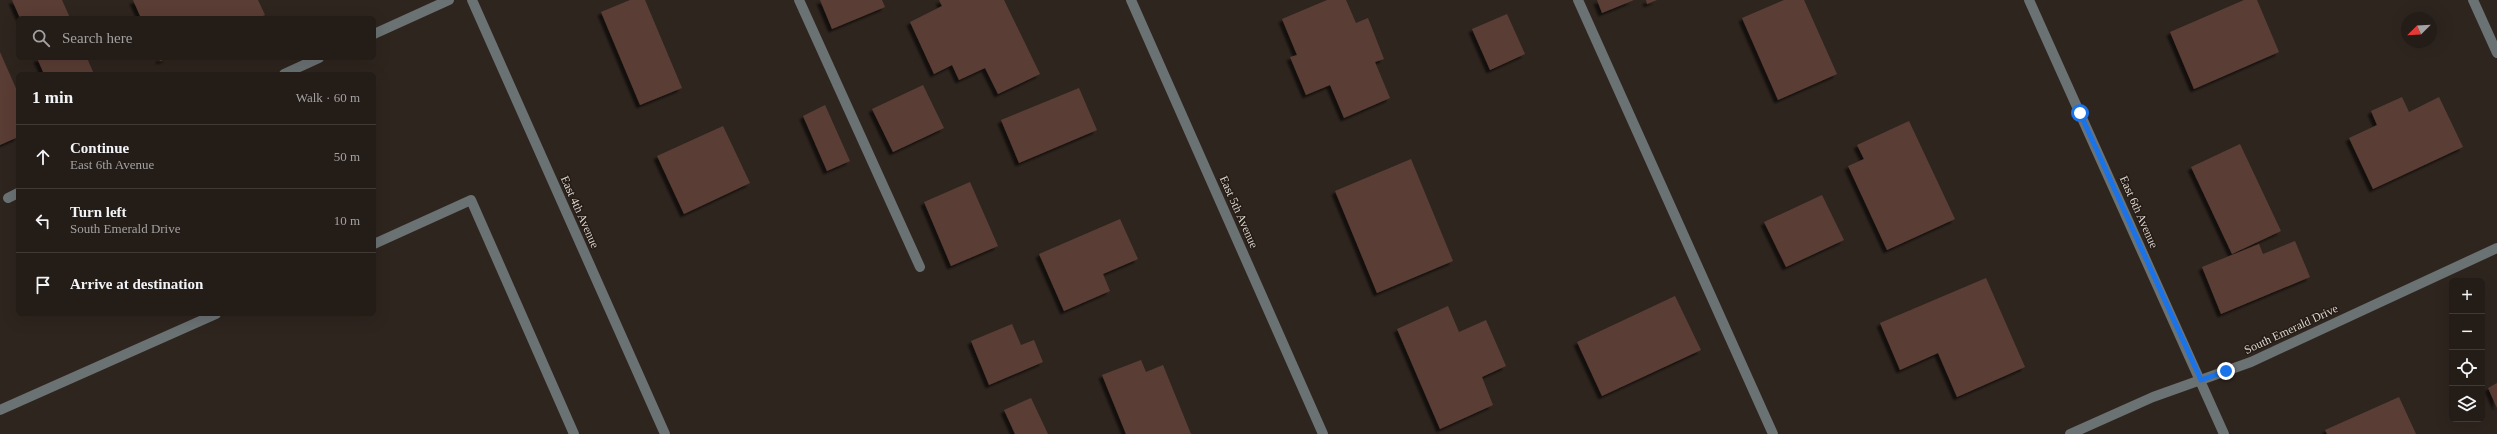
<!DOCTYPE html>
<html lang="en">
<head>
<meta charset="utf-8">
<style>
  :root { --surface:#231c17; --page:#2b2520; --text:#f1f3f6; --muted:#a3a1a1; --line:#403a36 }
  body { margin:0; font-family:"Times New Roman",serif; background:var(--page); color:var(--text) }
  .controls { position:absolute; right:12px; bottom:12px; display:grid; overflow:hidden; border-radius:6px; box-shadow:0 4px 16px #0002 }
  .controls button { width:36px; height:36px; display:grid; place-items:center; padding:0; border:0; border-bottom:1px solid var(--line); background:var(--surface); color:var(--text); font:20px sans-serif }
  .compass { position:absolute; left:2401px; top:12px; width:36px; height:36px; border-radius:50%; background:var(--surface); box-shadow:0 4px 16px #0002; rotate:246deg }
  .stop { position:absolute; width:12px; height:12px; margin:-9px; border:3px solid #1a73e8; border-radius:50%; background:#fff }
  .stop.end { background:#1a73e8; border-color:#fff; box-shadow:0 1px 4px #0008 }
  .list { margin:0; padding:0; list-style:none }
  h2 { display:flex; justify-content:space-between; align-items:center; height:52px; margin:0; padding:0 16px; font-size:17px }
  h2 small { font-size:13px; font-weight:400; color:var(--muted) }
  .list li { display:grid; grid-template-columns:26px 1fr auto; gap:12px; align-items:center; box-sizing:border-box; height:64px; padding:0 16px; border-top:1px solid var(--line) }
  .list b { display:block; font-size:15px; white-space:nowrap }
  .list p { margin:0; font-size:13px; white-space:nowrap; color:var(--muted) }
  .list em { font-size:13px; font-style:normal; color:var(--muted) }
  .icon { flex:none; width:22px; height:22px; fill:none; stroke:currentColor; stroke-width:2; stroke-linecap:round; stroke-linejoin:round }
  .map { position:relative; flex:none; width:2497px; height:434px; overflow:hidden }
  .search { position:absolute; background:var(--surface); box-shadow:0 4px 16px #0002; left:16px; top:16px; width:360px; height:44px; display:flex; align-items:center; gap:10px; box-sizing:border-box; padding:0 14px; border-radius:6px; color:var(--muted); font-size:15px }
  .panel { position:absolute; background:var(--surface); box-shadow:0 4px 16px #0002; left:16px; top:72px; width:360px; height:244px; border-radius:6px }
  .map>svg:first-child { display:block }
</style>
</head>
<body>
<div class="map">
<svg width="2497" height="434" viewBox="0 0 2497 434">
  <defs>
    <filter id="shadow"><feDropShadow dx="-3.5" dy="3.5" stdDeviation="1" flood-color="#0009"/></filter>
  </defs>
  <rect width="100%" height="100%" fill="#2f251f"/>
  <g fill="#5a3e35" filter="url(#shadow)">
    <path d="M12 0H62L70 18H20Z"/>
    <path d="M133 0H258L265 15 258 18H141Z"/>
    <path d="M630 0H645L682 88 640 105 601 12Z"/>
    <path d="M820 0H882L885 7 832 29Z"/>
    <path d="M939 0H1004L1040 74 998 94 985 68 959 80 952 65 934 74 910 22 942 6Z"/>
    <path d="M1327 0H1346L1356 23 1368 18 1384 59 1375 62 1390 98 1344 118 1330 85 1306 95 1290 57 1297 55 1282 19Z"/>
    <path d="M1597 0H1634L1602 13Z"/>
    <path d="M1646 0H1657L1647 4Z"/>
    <path d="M1784 0H1804L1837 74 1778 100 1742 18Z"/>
    <path d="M2244 0H2257L2279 52 2194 89 2170 32Z"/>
    <path d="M1507 14 1525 54 1490 70 1472 29Z"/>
    <path d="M0 52 18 93V137L0 145Z"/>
    <path d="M37 58H87L94 74H44Z"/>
    <path d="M159 58H168L160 61Z"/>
    <path d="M923 85 944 128 893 152 872 109Z"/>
    <path d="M1079 88 1097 130 1019 163 1001 120Z"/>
    <path d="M2402 97 2409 112 2439 97 2463 147 2373 189 2349 138 2377 125 2371 111Z"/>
    <path d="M825 105 850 161 827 171 803 116Z"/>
    <path d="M1909 121 1955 219 1887 250 1848 166 1864 159 1857 145Z"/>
    <path d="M723 126 750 183 684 214 657 156Z"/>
    <path d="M2240 144 2281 231 2232 254 2191 167Z"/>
    <path d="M1411 159 1453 261 1377 293 1335 191Z"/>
    <path d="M970 182 998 246 951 266 924 202Z"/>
    <path d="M1822 195 1844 240 1786 267 1764 222Z"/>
    <path d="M1120 219 1138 259 1103 274 1110 291 1064 311 1039 254Z"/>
    <path d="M2295 241 2310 277 2221 314 2202 267 2259 244 2263 254Z"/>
    <path d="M1986 278 2025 367 1957 397 1938 353 1900 370 1880 323Z"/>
    <path d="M1675 296 1701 350 1602 396 1577 342Z"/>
    <path d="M1448 306 1459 332 1486 320 1506 366 1482 377 1493 405 1440 429 1397 329Z"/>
    <path d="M1012 324 1021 345 1034 340 1043 362 989 385 971 341Z"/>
    <path d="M1141 360 1146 372 1163 365 1191 434H1126L1102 375Z"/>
    <path d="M2497 383V408L2488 388Z"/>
    <path d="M2399 397 2416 434H2327L2325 430Z"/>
    <path d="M1031 398 1048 434H1015L1004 410Z"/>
  </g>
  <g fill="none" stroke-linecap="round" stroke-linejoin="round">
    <g stroke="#6b7273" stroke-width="10">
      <path d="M472 0 665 434"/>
      <path d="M799 0 920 267"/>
      <path d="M1131 0 1323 434"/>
      <path d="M1578 0 1773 434"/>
      <path d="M2029 0 2224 434"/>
      <path d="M2473 0 2497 53"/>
      <path d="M374 34 449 0"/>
      <path d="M284 74 319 58"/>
      <path d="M8 198 18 193"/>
      <path d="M374 244 471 200 574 434"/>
      <path d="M0 410 216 314"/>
      <path d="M2070 434 2153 397 2251 362 2497 248"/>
    </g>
  </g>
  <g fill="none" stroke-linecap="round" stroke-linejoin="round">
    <path stroke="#1a73e8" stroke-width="5" d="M2080 113 2201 380 2226 371"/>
  </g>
  <g text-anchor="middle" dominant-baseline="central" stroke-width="3" stroke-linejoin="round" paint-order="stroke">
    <g font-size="12" fill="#dbd5d1" stroke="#251c15">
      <text transform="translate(580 212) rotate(66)">East 4th Avenue</text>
      <text transform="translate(1239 212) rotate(66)">East 5th Avenue</text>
      <text transform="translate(2139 212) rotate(66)">East 6th Avenue</text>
      <text transform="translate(2291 329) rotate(-25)">South Emerald Drive</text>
    </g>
  </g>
</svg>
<div class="controls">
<button>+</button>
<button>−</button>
<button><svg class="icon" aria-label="locate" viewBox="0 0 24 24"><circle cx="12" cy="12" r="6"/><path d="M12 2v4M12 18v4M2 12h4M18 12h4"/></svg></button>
<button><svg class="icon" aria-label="layers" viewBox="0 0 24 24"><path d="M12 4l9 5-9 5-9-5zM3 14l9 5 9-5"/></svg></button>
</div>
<svg class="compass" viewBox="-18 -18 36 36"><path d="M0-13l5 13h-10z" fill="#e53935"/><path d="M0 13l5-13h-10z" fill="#a3a1a1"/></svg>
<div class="stop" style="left:2080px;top:113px"></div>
<div class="stop end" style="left:2226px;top:371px"></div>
<div class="search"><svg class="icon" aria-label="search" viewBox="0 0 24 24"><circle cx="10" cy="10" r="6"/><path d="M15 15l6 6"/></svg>Search here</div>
<section class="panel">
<h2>1 min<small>Walk · 60 m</small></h2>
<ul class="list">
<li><svg class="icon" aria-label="ahead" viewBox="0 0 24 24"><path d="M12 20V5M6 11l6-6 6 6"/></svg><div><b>Continue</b><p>East 6th Avenue</p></div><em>50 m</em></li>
<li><svg class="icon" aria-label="left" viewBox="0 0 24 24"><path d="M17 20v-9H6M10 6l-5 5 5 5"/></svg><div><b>Turn left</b><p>South Emerald Drive</p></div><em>10 m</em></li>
<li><svg class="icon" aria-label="arrive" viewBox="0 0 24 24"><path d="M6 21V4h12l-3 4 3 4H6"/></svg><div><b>Arrive at destination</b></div></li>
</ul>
</section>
</div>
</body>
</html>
